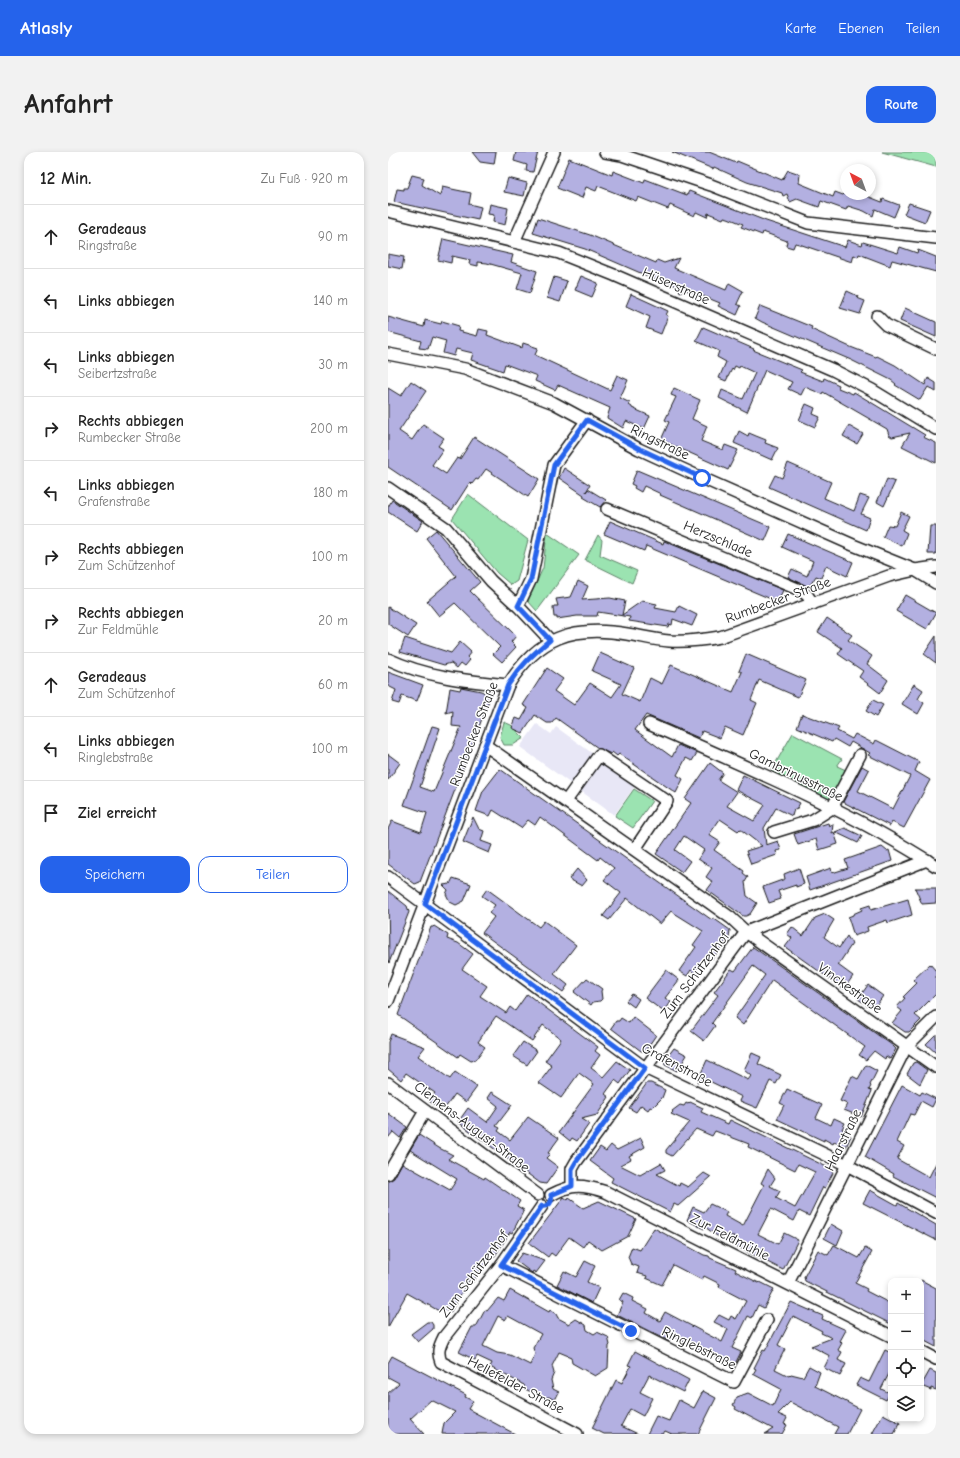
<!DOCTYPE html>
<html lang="de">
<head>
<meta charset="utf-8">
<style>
  :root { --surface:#fff; --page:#f2f2f2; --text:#222; --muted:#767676; --line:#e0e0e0; --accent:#2563eb }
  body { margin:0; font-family:"Comic Neue",sans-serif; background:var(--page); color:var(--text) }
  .controls { position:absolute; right:12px; bottom:12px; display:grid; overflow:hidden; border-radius:8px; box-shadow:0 2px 6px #0003 }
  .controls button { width:36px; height:36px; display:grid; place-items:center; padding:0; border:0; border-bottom:1px solid var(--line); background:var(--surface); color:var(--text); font:20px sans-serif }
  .compass { position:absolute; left:452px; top:12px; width:36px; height:36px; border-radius:50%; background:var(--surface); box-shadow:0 2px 6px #0003; rotate:319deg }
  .stop { position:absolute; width:12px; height:12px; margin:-9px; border:3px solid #2563eb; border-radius:50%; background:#fff }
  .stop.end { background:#2563eb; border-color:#fff; box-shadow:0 1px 4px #0008 }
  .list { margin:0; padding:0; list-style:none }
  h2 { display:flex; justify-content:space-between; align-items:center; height:52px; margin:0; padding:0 16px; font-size:17px }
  h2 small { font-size:13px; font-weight:400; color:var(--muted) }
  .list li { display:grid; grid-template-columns:26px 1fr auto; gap:12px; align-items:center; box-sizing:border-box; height:64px; padding:0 16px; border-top:1px solid var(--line) }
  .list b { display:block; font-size:15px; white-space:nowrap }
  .list p { margin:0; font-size:13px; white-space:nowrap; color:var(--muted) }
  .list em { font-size:13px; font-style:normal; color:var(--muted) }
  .actions { display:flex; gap:8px; padding:12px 16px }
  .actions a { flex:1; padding:9px 0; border:1px solid var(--accent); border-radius:12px; text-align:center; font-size:14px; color:var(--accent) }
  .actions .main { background:var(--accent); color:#fff }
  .icon { flex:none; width:22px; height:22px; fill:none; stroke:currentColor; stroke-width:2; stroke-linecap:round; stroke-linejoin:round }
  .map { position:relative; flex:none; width:548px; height:1282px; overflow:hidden; border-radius:12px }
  header { display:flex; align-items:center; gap:24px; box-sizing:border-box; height:56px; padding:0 20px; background:var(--accent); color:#fff }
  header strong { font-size:19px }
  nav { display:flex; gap:22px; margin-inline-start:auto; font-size:14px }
  .intro { display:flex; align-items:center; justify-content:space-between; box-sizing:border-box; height:96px; padding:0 24px }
  h1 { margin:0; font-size:28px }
  .button { padding:10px 18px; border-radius:12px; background:var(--accent); color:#fff; font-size:14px; font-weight:700 }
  main { display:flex; gap:24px; padding:0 24px }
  aside { flex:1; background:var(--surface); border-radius:12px; box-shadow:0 2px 6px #0003 }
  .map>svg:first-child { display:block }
</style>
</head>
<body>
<header>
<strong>Atlasly</strong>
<nav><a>Karte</a><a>Ebenen</a><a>Teilen</a></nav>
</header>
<div class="intro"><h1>Anfahrt</h1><a class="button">Route</a></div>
<main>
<aside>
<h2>12 Min.<small>Zu Fuß · 920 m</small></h2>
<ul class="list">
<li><svg class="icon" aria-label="ahead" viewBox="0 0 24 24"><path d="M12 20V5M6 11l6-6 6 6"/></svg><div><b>Geradeaus</b><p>Ringstraße</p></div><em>90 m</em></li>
<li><svg class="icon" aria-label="left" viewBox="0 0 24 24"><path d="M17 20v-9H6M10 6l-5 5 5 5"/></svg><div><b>Links abbiegen</b></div><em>140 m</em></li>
<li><svg class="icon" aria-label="left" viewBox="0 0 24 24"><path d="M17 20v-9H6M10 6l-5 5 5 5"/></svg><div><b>Links abbiegen</b><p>Seibertzstraße</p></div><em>30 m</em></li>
<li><svg class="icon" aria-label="right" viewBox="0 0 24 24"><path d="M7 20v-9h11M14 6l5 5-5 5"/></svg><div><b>Rechts abbiegen</b><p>Rumbecker Straße</p></div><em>200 m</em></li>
<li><svg class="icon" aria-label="left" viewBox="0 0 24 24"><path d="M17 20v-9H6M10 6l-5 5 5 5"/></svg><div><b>Links abbiegen</b><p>Grafenstraße</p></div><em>180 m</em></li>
<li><svg class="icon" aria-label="right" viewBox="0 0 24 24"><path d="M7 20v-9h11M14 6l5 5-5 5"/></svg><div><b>Rechts abbiegen</b><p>Zum Schützenhof</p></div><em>100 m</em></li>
<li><svg class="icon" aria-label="right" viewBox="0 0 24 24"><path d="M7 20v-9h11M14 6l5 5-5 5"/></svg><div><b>Rechts abbiegen</b><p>Zur Feldmühle</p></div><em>20 m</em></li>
<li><svg class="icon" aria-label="ahead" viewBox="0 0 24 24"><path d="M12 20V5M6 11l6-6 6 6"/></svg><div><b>Geradeaus</b><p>Zum Schützenhof</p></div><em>60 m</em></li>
<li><svg class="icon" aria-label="left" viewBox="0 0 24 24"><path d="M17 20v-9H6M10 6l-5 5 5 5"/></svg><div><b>Links abbiegen</b><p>Ringlebstraße</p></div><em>100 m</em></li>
<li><svg class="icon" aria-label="arrive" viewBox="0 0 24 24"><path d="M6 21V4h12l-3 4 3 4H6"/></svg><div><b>Ziel erreicht</b></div></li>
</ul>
<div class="actions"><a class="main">Speichern</a><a>Teilen</a></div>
</aside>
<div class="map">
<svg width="548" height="1282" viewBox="0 0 548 1282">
  <rect width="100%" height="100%" fill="#fff"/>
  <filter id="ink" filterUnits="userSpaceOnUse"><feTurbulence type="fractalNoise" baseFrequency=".025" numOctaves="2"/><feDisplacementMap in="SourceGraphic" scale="8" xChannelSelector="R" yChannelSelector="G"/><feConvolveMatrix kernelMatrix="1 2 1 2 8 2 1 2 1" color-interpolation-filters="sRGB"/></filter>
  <g filter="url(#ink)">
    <path fill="#e8e7f6" d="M149 572 163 582 168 575 219 612 252 627 226 663 132 595Z"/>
    <g fill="#9be3b1" stroke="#5c8066">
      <path d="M494 0H548V15Z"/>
      <path d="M80 342 140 388 129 429 123 433 109 421 64 367Z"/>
      <path d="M159 381 191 403 149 459 140 449 155 416Z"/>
      <path d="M210 383 214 388 212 403 249 419 244 431 197 408Z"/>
      <path d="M116 570 123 573 136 586 125 593H116L112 585Z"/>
      <path d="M405 581 454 607 449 614 458 618 442 648 383 619Z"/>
      <path d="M246 637 264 649 245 676 227 664Z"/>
    </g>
    <g fill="#b3b0e1" stroke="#1c1c1c" fill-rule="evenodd">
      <path d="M84 0H108L106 12 92 10Z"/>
      <path d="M128 0H150L145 20 138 19 139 13 126 9Z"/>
      <path d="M284 0H321L348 11 349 9 394 28 400 18 412 22 411 31 445 45 447 40 455 43 456 42H474L494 50 495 47 511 53 506 65 487 57 485 64 476 59 460 54 458 58 433 49 431 55 409 47 402 50 399 42 395 44 394 41 359 30 326 15 325 17Z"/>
      <path d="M181 6 224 23 225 19 256 31 257 27 299 43 301 39 378 69 457 95 460 88 474 93 475 90 510 101 512 95 529 101 530 98 548 105V120L504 108 502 114 471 102 470 105 466 103 464 110 411 92 407 91 405 96 398 94 399 89 375 80 374 83 361 78 353 75 355 72 340 66 336 65 335 67 320 61 319 65 308 60 306 64 282 53 280 57 250 45 248 49 210 34 208 39 198 35 194 46 169 36Z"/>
      <path d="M24 23 36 26 34 33 52 44 54 35 83 41 81 52 93 55 90 68 6 50 9 37 16 38V36H19Z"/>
      <path d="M120 26 139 31 136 44 116 40Z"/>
      <path d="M521 51 542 58 537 70 516 62Z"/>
      <path d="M102 52 120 56 117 73 105 70 106 63 100 62Z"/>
      <path d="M150 66 202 83 268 111 269 108 276 111 291 106 286 116 338 138 341 131 355 139 349 152 353 154 349 163 330 154 332 151 310 142 297 138 292 140 291 135 272 127 271 129 197 97 145 81Z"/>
      <path d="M55 87 125 103 123 110 149 119 142 141 129 137 134 121 99 111 90 110V114L81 112 82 108 64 104 63 111 50 108Z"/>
      <path d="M0 102 16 105 14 117 0 114Z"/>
      <path d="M193 124 210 131 204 145 187 138Z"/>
      <path d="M166 125 179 129 172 150 159 146Z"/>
      <path d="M459 139 470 144 469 146 477 149 472 162 452 156Z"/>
      <path d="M243 142 280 159 278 163 280 164 273 182 258 176 262 165 238 154Z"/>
      <path d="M372 154 424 175 423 177 460 194 488 205 489 204 507 213 537 233 540 226 548 231V240L540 235 532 248 507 233 508 232 503 228 463 208 374 170 367 166Z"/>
      <path d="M517 156 548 170V185L512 169Z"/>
      <path d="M0 165 36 175 37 168 53 172 54 169 71 174 70 179 89 184 91 177 100 179 99 183 134 196 135 191 150 196 147 203 222 238 229 223 240 228 232 246 242 251 241 253 244 255V256L262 264 256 277 238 269 235 276 219 266 222 256 170 233 167 238 147 229 149 224 117 212 115 219 83 208 85 201 68 197 66 204 55 201 58 189 44 185 40 197 31 196 33 189 0 180Z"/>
      <path d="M315 175 366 197 365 198 414 218 412 220 435 229 436 226 451 233 450 236 465 242 466 240 537 283 535 285 548 291V311L514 294 522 281 504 285 501 283 499 277 435 240 434 242 417 235 413 243 400 237 404 230 377 218 359 260 331 246 334 238 355 247 367 221 352 214 351 216 347 214 345 218 344 217 338 229 331 226 338 210 329 205 331 199 308 189Z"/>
      <path d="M23 229 38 239 11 279 24 288 35 272 56 286 50 294 55 297 44 313 58 322 69 306 72 307 86 285 151 327 140 345 98 317 90 328 88 327 84 332 82 330 64 358 0 315V236L13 244Z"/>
      <path d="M286 236 312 248 304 267 319 274 313 289 335 298 337 293 350 298 340 318 273 288 281 270 277 268 288 245 283 243Z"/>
      <path d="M418 252 427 256 425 262 432 265 427 275 411 268Z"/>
      <path d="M461 274 475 282 469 292 455 284Z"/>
      <path d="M351 279 360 284 361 281 368 284 378 288 377 291 390 296 384 308 346 291Z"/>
      <path d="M400 311 443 330 436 346 466 359 472 343 481 346 473 362 482 366 478 378 381 335 387 323 394 326Z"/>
      <path d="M176 316 202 333 198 340 200 337 218 348 212 355 195 345 196 343 171 326Z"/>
      <path d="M249 318 383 375 377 389 272 343 273 342 256 334 253 340 246 336 247 334 243 332Z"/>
      <path d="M499 327 507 330 496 354 489 350Z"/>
      <path d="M4 348 35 369 29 379 0 360V355Z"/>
      <path d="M513 360 521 364 514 378 519 381 514 394 495 385 500 373 507 374Z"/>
      <path d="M222 369 275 392 276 389 395 438 390 450 258 394 256 399 216 382Z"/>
      <path d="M542 374H548V402H540Z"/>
      <path d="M48 378 92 430 82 439 128 484 123 490 128 495 114 510 105 502 112 495 67 451 51 464 39 449 68 424 38 386Z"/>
      <path d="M400 382 465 410 459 424 438 414 433 426 428 424 421 435 400 425 404 417 419 424 425 409 394 395Z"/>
      <path d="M190 429 200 434 194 448 222 446 237 449 234 463 254 449 269 452 267 456 288 460 291 454 309 463 304 474 285 467 284 473 281 472 280 475 241 469 242 465 210 460 209 464H189L169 467V465H166L165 456 166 454H170L168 447 183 445Z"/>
      <path d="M517 443 548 461 539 477 508 459Z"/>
      <path d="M0 455 28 473 20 485 0 472Z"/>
      <path d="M439 466 464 483 460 488 484 504 479 512 500 528 492 541 471 525 475 519 450 502 454 496 430 480Z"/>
      <path d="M548 484V511L536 502Z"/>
      <path d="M17 486 63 501 72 490 83 500 79 505 82 508 77 514 73 511 69 516 63 511 56 513 12 500Z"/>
      <path d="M212 501 246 516 234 542 252 550 262 526 274 532 283 513 345 540 354 520 351 519 358 502 418 528 410 545 371 528 363 548 369 551 355 583 337 575 332 586 314 579 311 586 258 563 247 578 284 605 290 593 309 601 304 609 298 606 289 623 295 627 288 641 231 602 229 604 224 600 223 602 210 596 168 566 164 571H159L147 563 135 581 124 576 128 566 133 568 140 556 135 553 159 516 175 527 166 539 186 553 202 531 224 545 233 532 204 519Z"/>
      <path d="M0 520 35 533 29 549 14 544 11 552 4 550 8 538 0 534Z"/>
      <path d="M526 532 535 538 530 547 536 551 530 562 514 552Z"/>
      <path d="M73 535 93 539 99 542 101 546 100 551 32 730 27 732 0 712V677L4 669 33 680 39 661 16 653 44 574 52 576 32 635 46 640 73 575 64 574 65 559 58 561 62 536 72 538Z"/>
      <path d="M485 548 495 553 488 565 478 559Z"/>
      <path d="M414 562 451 576 449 579 464 587 467 582 486 592 488 588 531 610 527 619 542 628 516 676 504 670 502 674 455 650 474 614 481 618 470 639 505 657 522 624 480 603 482 601 463 590 460 595 446 587 444 590 409 575Z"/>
      <path d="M0 602 12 611 0 628Z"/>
      <path d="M322 611 335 621 330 628 349 640 339 654 366 669 377 653 348 638 355 623 412 651 408 658 406 657 404 664 388 656 376 676 378 693 390 689 393 698 388 699 389 703 363 712 358 699 374 694 352 677 350 679 332 667 321 683 332 690 326 698 356 719 355 721 360 725 357 730 359 744 369 751 362 762 358 764H355L319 738 325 730 318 725 324 716 310 707 316 698 296 684 287 698 302 709 294 720 268 702 303 651 297 647Z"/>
      <path d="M112 617 324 768 325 766 342 778 341 786 324 807 319 803 306 821 303 818 299 824 291 819 308 795 305 793 315 779 283 759 272 772 239 746 221 768 215 764 233 741 216 728 226 716 212 705 210 708 152 665 147 673 140 668 133 676 105 658 102 664 88 659 95 639Z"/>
      <path d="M85 665 91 677 96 679 93 689 104 693 101 701 75 690Z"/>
      <path d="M440 671 441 674 445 672 444 681 446 680 450 692 431 698 428 687 410 693 406 682Z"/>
      <path d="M457 676 474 684 470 691 447 680Z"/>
      <path d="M494 695 499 699 501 698 504 709 422 738 418 725 443 716 444 721 460 716 457 708Z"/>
      <path d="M411 716 416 732 408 735V733L390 739 393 747 381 751 375 735 397 727 396 722Z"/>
      <path d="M189 717 199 728 194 734 181 727Z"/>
      <path d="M65 726 83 732 76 749 68 753 62 750 58 742 60 738 55 733 62 732Z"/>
      <path d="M527 736H548V751L534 752Z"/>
      <path d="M99 737 151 775 156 769 188 793 166 822 180 833 175 840 94 781 106 765 101 761 107 753 94 744Z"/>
      <path d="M0 739 19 754 21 760 1 811Z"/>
      <path d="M520 747 524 763 500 771 499 768 479 775 480 779 466 784 460 765 465 763V762L474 758 473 756 482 753 483 758Z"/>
      <path d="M437 762 446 768 436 785 451 796 459 784 464 792 450 813 465 824 456 837 397 795 404 786 399 782 404 775 415 784 427 766Z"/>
      <path d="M46 774 60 783 59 787 70 791 85 802 74 817 99 834 92 844 118 861 122 855 127 859 139 842 210 895 207 899 212 903 203 916 215 925 229 909 242 918 232 932 227 928 217 942 221 945 209 963 193 967 201 972 189 989 184 986 182 989 171 980 206 932 191 921 173 946 151 931 164 914 157 909 173 887 155 873 144 889 108 864 90 890 97 895 87 908 83 909 72 902 70 905 10 863 43 775H45Z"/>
      <path d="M365 795 504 893 508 897 502 907 498 904 497 907 486 899 478 908 471 903 477 895 384 828 355 873 347 866 377 823 365 814 324 871 327 874 316 889 303 879 330 843 326 840 343 817 347 819Z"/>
      <path d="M542 812 548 819V842L527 863 533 868 521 880H517L504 871 514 859 509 855 517 846 515 845 529 831 525 828Z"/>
      <path d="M278 818 291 828 277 846 283 850 276 860 257 846Z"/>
      <path d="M199 826 214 837 213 839 214 847 212 849 205 850 203 853 186 840Z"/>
      <path d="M480 833 495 844 487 855 484 853 482 855 470 847Z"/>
      <path d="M244 842 251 847 246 855 238 849Z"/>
      <path d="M245 865 268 883 257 899H253L223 876 228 869H231L233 866 241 871Z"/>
      <path d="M3 882 37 895 30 904 62 927 67 920 89 935 78 950 67 942 55 959 41 949 47 941 18 921 13 928 0 917V890Z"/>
      <path d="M548 882V901L538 892Z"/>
      <path d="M135 890 149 899 139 913 125 904Z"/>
      <path d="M286 896 299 903 289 919 277 913 276 909Z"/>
      <path d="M364 901 373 905 370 912 393 923 388 932 382 929 369 956 352 949 354 945 317 927 309 930 319 908 360 928 363 924 356 918Z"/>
      <path d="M528 910 539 918 532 932 519 922 525 911Z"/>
      <path d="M478 913 489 919 482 933 483 934 481 938 484 939 473 965 456 958 459 952 452 949 464 924 470 927Z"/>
      <path d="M259 931H263L277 938 274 946 264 956 262 955 260 958 253 953 248 960 241 956Z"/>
      <path d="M514 933 532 943 534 940 548 947 544 955 533 949 526 963 522 962 509 990 516 994 509 1007 541 1025 548 1011V1046L505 1024 506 1022 477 1005Z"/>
      <path d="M399 937 434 953 428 966 443 973 446 966 457 971 454 977 457 978 456 981 463 984 458 995 446 990 445 992 436 987V989L389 967 396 953 392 951Z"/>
      <path d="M104 940 124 953 108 974 112 976 110 979 122 988 140 965 171 986 160 1001 162 1002 158 1006 170 1015 158 1032 152 1031 70 970 80 956 99 970 110 954 100 946Z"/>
      <path d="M302 950 315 956 313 960 340 972 342 968 443 1017 445 1021 437 1036 435 1035 421 1064 411 1059 406 1069 383 1057 370 1082 390 1092 396 1081 410 1088 395 1118 342 1091 346 1084H329L317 1075 316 1077 299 1068 305 1055 316 1060 322 1052 339 1060 337 1064 355 1074 376 1033 373 1031 380 1017 387 1026 382 1034 392 1039 388 1046 407 1056 427 1020 410 1012 407 1018 360 995 361 992 327 979 324 984 308 977 284 1004 278 1001V998L301 970 283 962 285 960 284 959 292 953 296 954 298 951 300 952Z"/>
      <path d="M0 961 19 975 12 986 5 980 0 986Z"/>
      <path d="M31 983 51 996 65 1003 60 1007 96 1027 97 1025 132 1049 129 1054 136 1058 124 1081 122 1080 107 1104H103L94 1120 91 1119 85 1130 81 1128 62 1161 53 1156 51 1159 19 1141 0 1175V1029L6 1026 14 1011 62 1038 69 1027 22 998Z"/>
      <path d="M253 986 257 995 241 1004 243 1007 232 1013 252 1023 273 1011 277 1018 269 1022 291 1034 292 1031 300 1035 316 1021 323 1025 290 1054 286 1052 282 1060 223 1030 225 1026 202 1009 212 995 218 999 223 993 229 998Z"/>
      <path d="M482 1038 509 1053 510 1051 548 1073V1088L475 1051Z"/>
      <path d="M176 1045 180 1048 181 1046 195 1056 211 1049 248 1067 240 1084 214 1098 200 1088 195 1095 181 1085 167 1104 163 1101 160 1105 141 1091Z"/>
      <path d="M443 1072 455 1079 449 1093 436 1086Z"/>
      <path d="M266 1076 316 1103 321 1104 322 1106 348 1117 347 1119 371 1131 372 1130 386 1137 376 1156 370 1153 364 1166 360 1164 344 1196 353 1200 346 1214 340 1210 284 1184 281 1189 229 1163 235 1150 231 1148 235 1141 245 1146 244 1149 260 1157 258 1161 272 1169 277 1160 334 1190 340 1177 326 1170 331 1163 341 1168 343 1164 348 1167 358 1149 331 1135 332 1132 316 1124 314 1128 285 1113 274 1133 258 1126 259 1124 249 1121 251 1115 243 1112 240 1105 244 1095 252 1098Z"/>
      <path d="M446 1093 471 1106 477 1096 484 1100 467 1131 479 1137 478 1139 503 1152V1172L417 1129 416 1125 430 1098 440 1103Z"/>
      <path d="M134 1101 157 1109 148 1121 145 1119 144 1121 128 1109Z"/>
      <path d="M197 1109 207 1114 199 1130 211 1136 204 1151 169 1133 176 1119 188 1125Z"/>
      <path d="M533 1128 548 1136V1195L533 1187Z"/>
      <path d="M122 1138 161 1160 162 1158 168 1162 170 1166 181 1172 188 1167 198 1173 199 1178 206 1182 209 1180 220 1185 222 1193 221 1194 220 1216 207 1224 184 1211 183 1205 171 1200 164 1214 166 1221 163 1228 165 1237 171 1240 167 1248 161 1245 156 1246 137 1237 136 1233 102 1215 104 1211 89 1204 87 1208 71 1200 84 1175H88L97 1158 99 1159 110 1146 116 1149ZM110 1164 117 1168 120 1164 153 1182 145 1196 147 1202 142 1213 122 1203 109 1201 95 1194Z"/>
      <path d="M403 1150 435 1164 434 1167 458 1178 452 1189 454 1191 450 1198 454 1200 450 1208 458 1212 452 1224 436 1216 442 1204 423 1194 444 1186 433 1181 434 1179 405 1164 390 1193 397 1197 387 1217 401 1224 403 1222 415 1225 421 1214 432 1220 427 1234 472 1257 459 1282H446L450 1275 402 1250 390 1262 399 1266 396 1272 399 1273 394 1282H377L385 1277 347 1257 348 1255 345 1253 349 1245 360 1241 385 1254 393 1237 365 1222 368 1217 366 1216 375 1198 377 1199Z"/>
      <path d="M39 1170H43L45 1173V1177L30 1190 23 1182Z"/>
      <path d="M497 1198 503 1201V1218L493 1237 502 1241 498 1248 468 1233 472 1226 481 1230Z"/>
      <path d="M247 1199 301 1228 295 1240 261 1223 252 1240 264 1246 255 1264 242 1257 233 1274 250 1282H216L204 1276 228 1228 234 1231 243 1214 240 1213Z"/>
      <path d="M4 1204 78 1243 77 1245 85 1249 80 1257 127 1282H54L56 1271 67 1260 43 1248 22 1267 36 1282H0V1241L11 1231 0 1225V1211Z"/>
      <path d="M542 1218 548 1221V1238L543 1236V1238L533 1234Z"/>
      <path d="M315 1239 328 1246 310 1282H284L277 1279 275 1282H259L268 1264 281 1269 291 1248 306 1256Z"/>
      <path d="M495 1262 512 1271 506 1282H484Z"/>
    </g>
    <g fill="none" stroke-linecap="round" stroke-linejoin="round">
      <g stroke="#1c1c1c" stroke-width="14">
        <g id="minor">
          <path d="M217 0 234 3 323 33 420 71 548 86"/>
          <path d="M0 59 171 101 226 123 445 218 484 238 548 277"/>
          <path d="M126 90 166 0"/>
          <path d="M489 164 498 173 548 197"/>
          <path d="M0 202 77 217 166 251 251 297 314 326 465 393 527 418 548 431"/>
          <path d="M0 336 58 376 103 429 130 454 162 488"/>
          <path d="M219 357 412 438 419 443 425 452"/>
          <path d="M130 454 143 427 166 313 199 268"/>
          <path d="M0 507C38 525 79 529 120 533"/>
          <path d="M261 572C358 615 458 656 548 714"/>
          <path d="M97 593 322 751 343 766 358 780 548 915"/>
          <path d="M178 649 211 603 279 649 247 697"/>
          <path d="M386 680 425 668 444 656 472 603"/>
          <path d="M0 725 257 916 459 1013 548 1061"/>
          <path d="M0 849 120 533C150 485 184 473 239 482 252 484 267 488 281 489 298 490 315 488 332 485L501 424 527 418 548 415"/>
          <path d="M0 931 150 1043"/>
          <path d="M0 1022 37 959"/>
          <path d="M184 1034V1017L188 1010 358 780 539 708"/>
          <path d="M163 1043C185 1031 195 1033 218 1040L503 1184"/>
          <path d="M154 1054 113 1113 56 1185C51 1195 49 1200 53 1210L189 1282"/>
          <path d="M113 1113 346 1230 379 1168"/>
          <path d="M400 1131 518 895 548 865"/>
          <path d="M533 1199 548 1207"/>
        </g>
      </g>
      <use href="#minor" stroke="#fff" stroke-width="11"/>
    </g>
  </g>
  <g fill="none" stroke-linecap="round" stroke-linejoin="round" filter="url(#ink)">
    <path stroke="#2563eb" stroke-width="5" d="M243 1179 113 1113 154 1054C161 1055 165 1050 163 1043L184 1034V1017L188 1010 257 916 37 752 120 533C132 514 145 502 162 488L130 454 143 427 166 313 199 268 252 297 314 326"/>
  </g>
  <g text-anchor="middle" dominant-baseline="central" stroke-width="3" stroke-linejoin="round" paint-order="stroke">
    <g font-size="14" fill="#1c1c1c" stroke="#fff">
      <text transform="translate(288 134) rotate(24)">Hüserstraße</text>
      <text transform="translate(272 290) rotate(26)">Ringstraße</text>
      <text transform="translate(330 387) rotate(23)">Herzschlade</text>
      <text transform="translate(390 448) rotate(-20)">Rumbecker Straße</text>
      <text transform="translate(86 582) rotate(-69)">Rumbecker Straße</text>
      <text transform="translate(408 623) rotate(26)">Gambrinusstraße</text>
      <text transform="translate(307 823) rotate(-53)">Zum Schützenhof</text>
      <text transform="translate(462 836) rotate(36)">Vinckestraße</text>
      <text transform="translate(289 913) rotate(28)">Grafenstraße</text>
      <text transform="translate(84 975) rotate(37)">Clemens-August-Straße</text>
      <text transform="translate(455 988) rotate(-64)">Haarstraße</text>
      <text transform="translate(342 1085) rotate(27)">Zur Feldmühle</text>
      <text transform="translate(86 1122) rotate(-53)">Zum Schützenhof</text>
      <text transform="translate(311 1196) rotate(26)">Ringlebstraße</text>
      <text transform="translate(128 1233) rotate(28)">Hellefelder Straße</text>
    </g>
  </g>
</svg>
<div class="controls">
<button>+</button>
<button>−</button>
<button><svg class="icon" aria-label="locate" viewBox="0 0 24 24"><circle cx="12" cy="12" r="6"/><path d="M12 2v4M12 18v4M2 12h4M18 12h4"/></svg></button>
<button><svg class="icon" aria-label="layers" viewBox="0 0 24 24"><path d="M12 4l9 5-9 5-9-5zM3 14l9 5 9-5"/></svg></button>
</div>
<svg class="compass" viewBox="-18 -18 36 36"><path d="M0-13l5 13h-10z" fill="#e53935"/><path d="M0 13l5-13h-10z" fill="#767676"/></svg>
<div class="stop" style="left:314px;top:326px"></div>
<div class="stop end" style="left:243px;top:1179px"></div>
</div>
</main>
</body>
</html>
